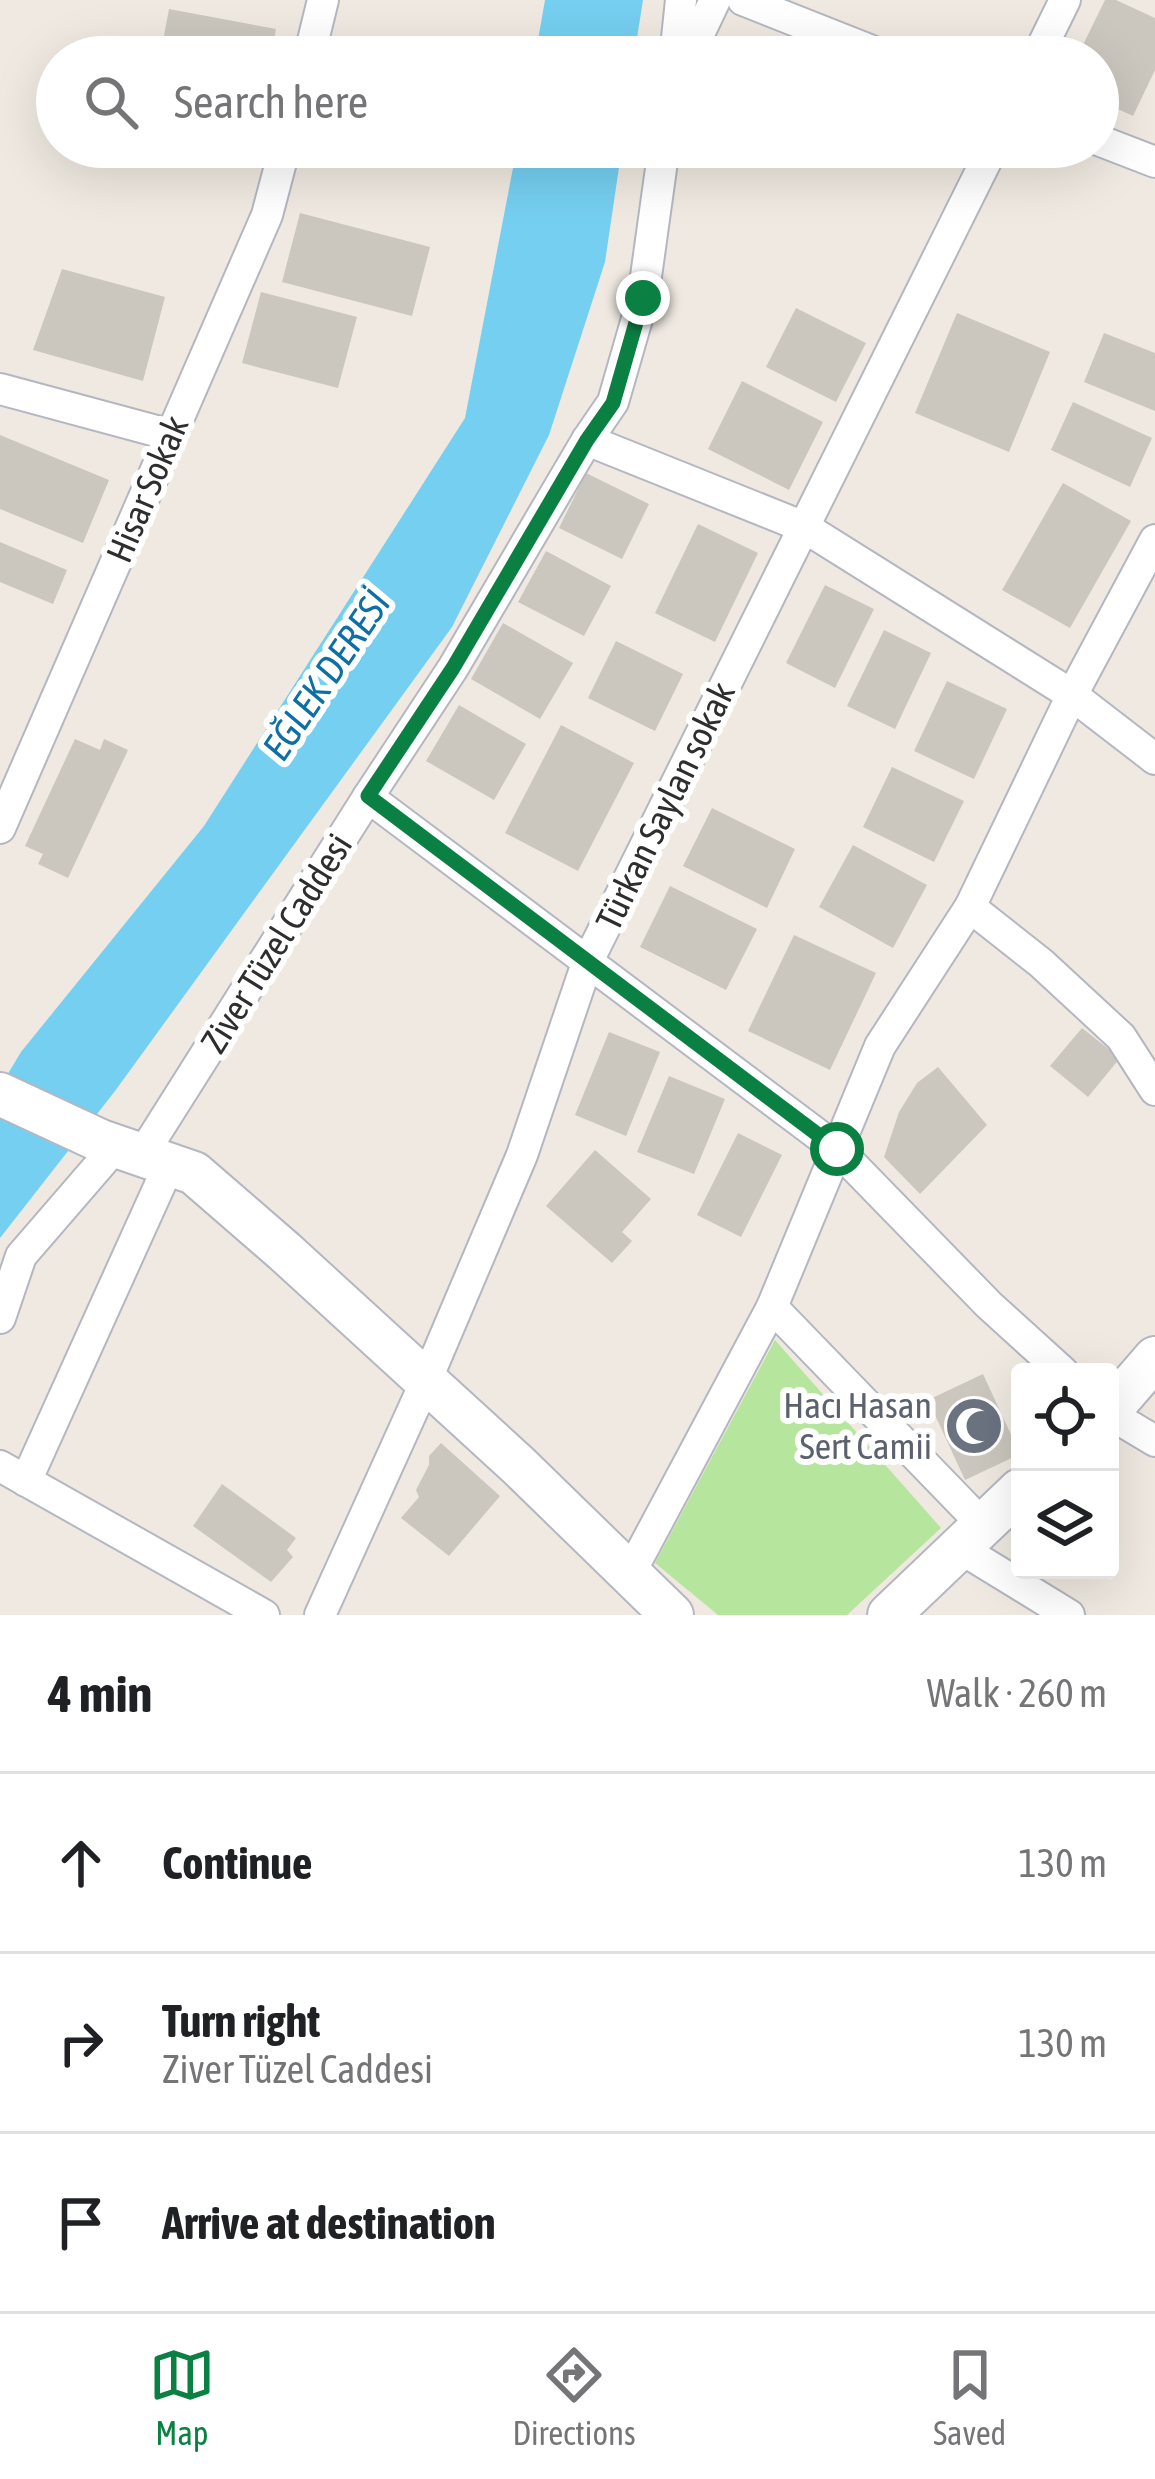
<!DOCTYPE html>
<html lang="en">
<head>
<meta charset="utf-8">
<style>
  :root { --surface:#fff; --page:#f2f2f2; --text:#202124; --muted:#757577; --line:#e0e0e0; --accent:#0b8043 }
  body { margin:0; font-family:"Asap Condensed",sans-serif; background:var(--page); color:var(--text) }
  .controls { position:absolute; right:36px; bottom:36px; display:grid; overflow:hidden; border-radius:12px; box-shadow:0 12px 48px #0002 }
  .controls button { width:108px; height:108px; display:grid; place-items:center; padding:0; border:0; border-bottom:3px solid var(--line); background:var(--surface); color:var(--text); font:60px sans-serif }
  .stop { position:absolute; width:36px; height:36px; margin:-27px; border:9px solid #0b8043; border-radius:50%; background:#fff }
  .stop.end { background:#0b8043; border-color:#fff; box-shadow:0 3px 12px #0008 }
  .list { margin:0; padding:0; list-style:none }
  h2 { display:flex; justify-content:space-between; align-items:center; height:156px; margin:0; padding:0 48px; font-size:51px }
  h2 small { font-size:39px; font-weight:400; color:var(--muted) }
  .list li { display:grid; grid-template-columns:78px 1fr auto; gap:36px; align-items:center; box-sizing:border-box; height:180px; padding:0 48px; border-top:3px solid var(--line) }
  .list b { display:block; font-size:45px; white-space:nowrap }
  .list p { margin:0; font-size:39px; white-space:nowrap; color:var(--muted) }
  .list em { font-size:39px; font-style:normal; color:var(--muted) }
  .icon { flex:none; width:66px; height:66px; fill:none; stroke:currentColor; stroke-width:2; stroke-linecap:round; stroke-linejoin:round }
  .map { position:relative; flex:none; width:1155px; height:1615px; overflow:hidden }
  .search { position:absolute; background:var(--surface); box-shadow:0 12px 48px #0002; left:36px; right:36px; top:36px; height:132px; display:flex; align-items:center; gap:30px; box-sizing:border-box; padding:0 42px; border-radius:66px; color:var(--muted); font-size:45px }
  .sheet { height:696px; background:var(--surface) }
  nav { display:flex; justify-content:space-around; align-items:center; box-sizing:border-box; height:168px; border-top:3px solid var(--line); background:var(--surface); font-size:33px; color:var(--muted) }
  nav a { display:grid; justify-items:center; gap:6px }
  nav .on { color:var(--accent) }
  .map>svg:first-child { display:block }
</style>
</head>
<body>
<div class="map">
<svg width="1155" height="1615" viewBox="0 0 1155 1615">
  <rect width="100%" height="100%" fill="#efe9e1"/>
  <path fill="#b6e59e" d="M775 1340 941 1528 847 1615H718L655 1563Z"/>
  <g fill="#75cff0">
    <path d="M545 0H643L634 57H535Z"/>
    <path d="M517 147H622L605 262 549 435 452 627 115 1091 0 1238V1087L21 1052 204 826 465 418Z"/>
  </g>
  <g fill="#cbc7bf">
    <path d="M1105 0H1116L1155 18V70L1133 116 1098 100V57H1077Z"/>
    <path d="M169 9 276 29 271 57H193L161 51Z"/>
    <path d="M300 213 430 247 412 316 282 282Z"/>
    <path d="M62 269 165 297 143 381 33 350Z"/>
    <path d="M261 292 357 317 338 388 242 363Z"/>
    <path d="M796 308 866 343 836 402 766 367Z"/>
    <path d="M957 313 1050 352 1009 452 915 413Z"/>
    <path d="M1104 333 1155 353V411L1084 382Z"/>
    <path d="M742 381 823 422 789 490 708 449Z"/>
    <path d="M1073 402 1152 438 1130 487 1051 450Z"/>
    <path d="M0 435 109 480 83 543 0 509Z"/>
    <path d="M586 473 649 504 622 559 559 528Z"/>
    <path d="M1063 483 1131 521 1070 628 1002 590Z"/>
    <path d="M698 524 758 553 715 642 655 613Z"/>
    <path d="M0 542 67 570 53 604 0 582Z"/>
    <path d="M546 551 611 586 584 636 518 602Z"/>
    <path d="M825 585 874 609 835 688 786 663Z"/>
    <path d="M503 623 573 663 540 719 471 679Z"/>
    <path d="M884 630 931 653 895 729 847 706Z"/>
    <path d="M616 641 683 674 655 731 588 698Z"/>
    <path d="M947 681 1007 709 974 779 914 751Z"/>
    <path d="M459 705 526 744 494 800 426 761Z"/>
    <path d="M561 725 634 763 578 871 505 833Z"/>
    <path d="M75 739 100 750 104 739 128 750 68 878 38 864 43 854 25 846Z"/>
    <path d="M892 767 964 801 934 862 863 827Z"/>
    <path d="M712 808 795 849 767 908 683 866Z"/>
    <path d="M853 845 927 885 893 948 819 907Z"/>
    <path d="M670 886 757 929 726 990 640 947Z"/>
    <path d="M794 935 876 973 830 1070 748 1031Z"/>
    <path d="M1082 1028 1120 1058 1088 1097 1050 1066Z"/>
    <path d="M609 1032 660 1052 626 1136 575 1115Z"/>
    <path d="M938 1067 987 1125 920 1194 884 1157 899 1112 917 1083Z"/>
    <path d="M669 1076 725 1099 694 1174 637 1152Z"/>
    <path d="M738 1133 782 1155 741 1237 697 1215Z"/>
    <path d="M595 1150 651 1199 622 1232 632 1241 612 1263 546 1206Z"/>
    <path d="M983 1374 1020 1454 965 1480 928 1400Z"/>
    <path d="M441 1443 500 1496 449 1556 401 1518 419 1497 416 1490 429 1465V1456Z"/>
    <path d="M222 1484 296 1538 287 1550 293 1557 271 1582 193 1526Z"/>
  </g>
  <g fill="none" stroke-linecap="round" stroke-linejoin="round">
    <g stroke="#b4b7c1" stroke-width="34">
      <g id="street">
        <path d="M743 0 887 57"/>
        <path d="M309 57 323 0"/>
        <path d="M675 57 681 0"/>
        <path d="M688 57 715 0"/>
        <path d="M1037 57 1065 0"/>
        <path d="M1098 140 1155 162"/>
        <path d="M0 389 171 435"/>
        <path d="M587 440 804 527 1072 695 1155 759"/>
        <path d="M368 797 837 1149 989 1305 1063 1372"/>
        <path d="M0 828 267 215 285 147"/>
        <path d="M970 907 1041 963 1121 1037 1155 1090"/>
        <path d="M142 1155 368 797 453 668 587 440 613 402 643 298 664 147"/>
        <path d="M772 1307 982 1524"/>
        <path d="M0 1318 21 1256 116 1146"/>
        <path d="M1110 1414 1155 1441"/>
        <path d="M0 1466 264 1615"/>
        <path d="M26 1481 169 1165"/>
        <path d="M958 1547 1069 1615"/>
        <path d="M629 1575 772 1307 880 1046 970 907 1072 695 1155 540"/>
        <path d="M320 1615 426 1381 522 1155 587 963 993 147"/>
      </g>
    </g>
    <g stroke="#b4b7c1" stroke-width="46">
      <g id="secondary">
        <path d="M0 1094 101 1141 194 1173 284 1251 519 1466 672 1615"/>
        <path d="M1110 1410 1155 1358"/>
        <path d="M889 1615 1020 1490"/>
      </g>
    </g>
    <use href="#street" stroke="#fff" stroke-width="30"/>
    <use href="#secondary" stroke="#fff" stroke-width="42"/>
  </g>
  <g fill="none" stroke-linecap="round" stroke-linejoin="round">
    <path stroke="#0b8043" stroke-width="15" d="M643 298 613 403 587 440 453 668 368 796 837 1149"/>
  </g>
  <defs>
    <g id="mosque-disc" transform="scale(3)"><circle r="9.5" fill="#6b7280" stroke="#fff"/><path d="M3.5-4.9A6 6 0 1 0 3.5 4.9A5 5 0 1 1 3.5-4.9Z" fill="#fff"/></g>
  </defs>
  <g fill-rule="evenodd">
    <use href="#mosque-disc" x="974" y="1426"/>
  </g>
  <g text-anchor="middle" dominant-baseline="central" stroke-width="12" stroke-linejoin="round" paint-order="stroke">
    <g font-size="36" fill="#2e2e2e" stroke="#fff">
      <text transform="translate(147 489) rotate(-67)">Hisar Sokak</text>
      <text transform="translate(665 806) rotate(-64)">Türkan Saylan sokak</text>
      <text transform="translate(276 943) rotate(-58)">Ziver Tüzel Caddesi</text>
    </g>
    <g font-size="36" fill="#5b616d" stroke="#fff" text-anchor="end">
      <text x="932" y="1405">Hacı Hasan<tspan x="932" dy="41">Sert Camii</tspan></text>
    </g>
    <g font-size="39" font-style="italic" fill="#0d6fa3" stroke="#fff">
      <text transform="translate(326 675) rotate(-56)">EĞLEK DERESİ</text>
    </g>
  </g>
</svg>
<div class="controls">
<button><svg class="icon" aria-label="locate" viewBox="0 0 24 24"><circle cx="12" cy="12" r="6"/><path d="M12 2v4M12 18v4M2 12h4M18 12h4"/></svg></button>
<button><svg class="icon" aria-label="layers" viewBox="0 0 24 24"><path d="M12 4l9 5-9 5-9-5zM3 14l9 5 9-5"/></svg></button>
</div>
<div class="stop" style="left:837px;top:1149px"></div>
<div class="stop end" style="left:643px;top:298px"></div>
<div class="search"><svg class="icon" aria-label="search" viewBox="0 0 24 24"><circle cx="10" cy="10" r="6"/><path d="M15 15l6 6"/></svg>Search here</div>
</div>
<section class="sheet">
<h2>4 min<small>Walk · 260 m</small></h2>
<ul class="list">
<li><svg class="icon" aria-label="ahead" viewBox="0 0 24 24"><path d="M12 20V5M6 11l6-6 6 6"/></svg><div><b>Continue</b></div><em>130 m</em></li>
<li><svg class="icon" aria-label="right" viewBox="0 0 24 24"><path d="M7 20v-9h11M14 6l5 5-5 5"/></svg><div><b>Turn right</b><p>Ziver Tüzel Caddesi</p></div><em>130 m</em></li>
<li><svg class="icon" aria-label="arrive" viewBox="0 0 24 24"><path d="M6 21V4h12l-3 4 3 4H6"/></svg><div><b>Arrive at destination</b></div></li>
</ul>
</section>
<nav>
<a class="on"><svg class="icon" aria-label="map" viewBox="0 0 24 24"><path d="M3 6l6-2 6 2 6-2v14l-6 2-6-2-6 2zM9 4v14M15 6v14"/></svg>Map</a>
<a><svg class="icon" aria-label="directions" viewBox="0 0 24 24"><path d="M12 3l9 9-9 9-9-9zM9 14v-3h6M13 9l2 2-2 2"/></svg>Directions</a>
<a><svg class="icon" aria-label="saved" viewBox="0 0 24 24"><path d="M7 4h10v16l-5-4-5 4z"/></svg>Saved</a>
</nav>
</body>
</html>
